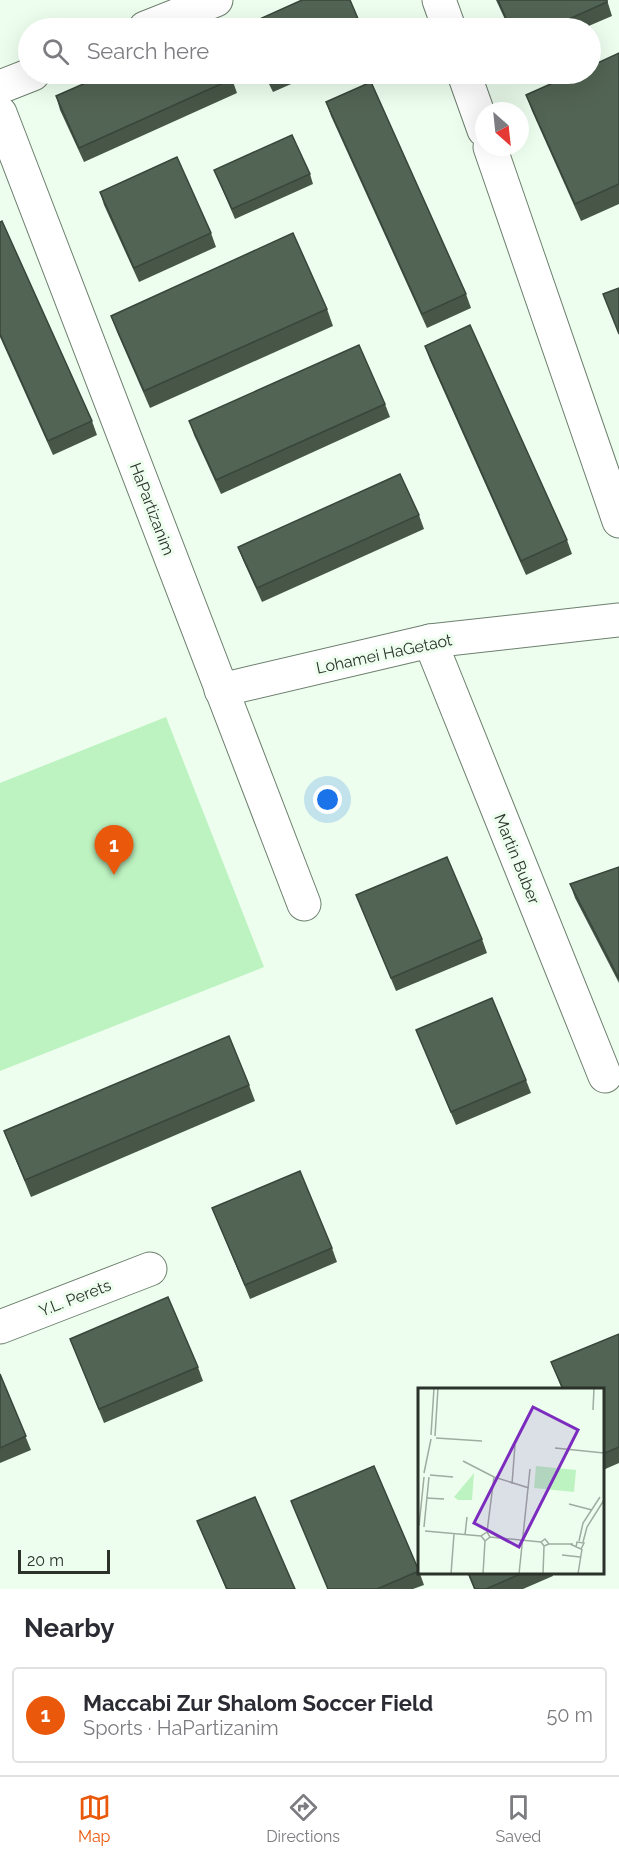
<!DOCTYPE html>
<html lang="en">
<head>
<meta charset="utf-8">
<style>
  :root { --surface:#fff; --page:#f2f2f3; --text:#2b2b33; --muted:#7c7c81; --line:#e1e1e2; --accent:#ea580c }
  body { margin:0; font-family:Raleway,sans-serif; background:var(--page); color:var(--text) }
  .compass { position:absolute; left:475px; top:102px; width:54px; height:54px; border-radius:50%; background:var(--surface); box-shadow:0 6px 24px #0002; rotate:153deg }
  .scale { position:absolute; left:18px; bottom:15px; width:92px; box-sizing:border-box; padding-left:6px; border:3px solid #2a322a; border-top:0; font-size:16px; line-height:21px; white-space:nowrap; color:#2a322a; -webkit-text-stroke:4px #edfeee; paint-order:stroke }
  .you { position:absolute; left:328px; top:800px; width:21px; height:21px; margin:-15px; border:4px solid #fff; border-radius:50%; background:#1a73e8; box-shadow:0 0 0 9px #1a73e833 }
  .badge { display:grid; place-items:center; width:39px; height:39px; border-radius:50%; background:var(--accent); color:#fff; font-size:20px; font-weight:700 }
  .pin { position:absolute; translate:-50% -50px; filter:drop-shadow(0 2px 3px #0008) }
  .pin::after { content:''; position:absolute; top:32px; width:21px; height:18px; background:inherit; clip-path:polygon(0 0,100% 0,50% 100%) }
  .list { margin:0; padding:0; list-style:none }
  h2 { display:flex; justify-content:space-between; align-items:center; height:78px; margin:0; padding:0 24px; font-size:26px }
  h2 small { font-size:20px; font-weight:400; color:var(--muted) }
  .list li { display:grid; grid-template-columns:39px 1fr auto; gap:18px; align-items:center; box-sizing:border-box; height:96px; margin:0 12px 12px; padding:0 12px; border:2px solid var(--line); border-radius:6px }
  .list b { display:block; font-size:22px; white-space:nowrap }
  .list p { margin:0; font-size:20px; white-space:nowrap; color:var(--muted) }
  .list em { font-size:20px; font-style:normal; color:var(--muted) }
  .icon { flex:none; width:33px; height:33px; fill:none; stroke:currentColor; stroke-width:2; stroke-linecap:round; stroke-linejoin:round }
  .map { position:relative; flex:none; width:619px; height:1589px; overflow:hidden }
  .search { position:absolute; background:var(--surface); box-shadow:0 6px 24px #0002; left:18px; right:18px; top:18px; height:66px; display:flex; align-items:center; gap:15px; box-sizing:border-box; padding:0 21px; border-radius:33px; color:var(--muted); font-size:22px }
  .sheet { height:186px; background:var(--surface) }
  nav { display:flex; justify-content:space-around; align-items:center; box-sizing:border-box; height:84px; border-top:2px solid var(--line); background:var(--surface); font-size:16px; color:var(--muted) }
  nav a { display:grid; justify-items:center; gap:3px }
  nav .on { color:var(--accent) }
  .map>svg:first-child { display:block }
</style>
</head>
<body>
<div class="map">
<svg width="619" height="1589" viewBox="0 0 619 1589">
  <rect width="100%" height="100%" fill="#edfeee"/>
  <path fill="#bdf3c1" d="M166 717 264 967 0 1071V783Z"/>
  <g fill="none" stroke-linecap="round" stroke-linejoin="round">
    <g stroke="#6d7f6e" stroke-width="35">
      <g id="minor">
        <path d="M439 0 449 28"/>
        <path d="M145 28 216 0"/>
        <path d="M464 74 484 130"/>
        <path d="M0 87 33 74"/>
        <path d="M0 113 304 904"/>
        <path d="M490 147 619 521"/>
        <path d="M430 641 605 1076"/>
        <path d="M221 690 430 641 619 620"/>
        <path d="M0 1327 150 1269"/>
      </g>
    </g>
    <use href="#minor" stroke="#fff" stroke-width="33"/>
  </g>
  <g fill="#475647">
    <path d="M496 0H607L612 16 584 28H509Z"/>
    <path d="M619 53V204L581 221 532 111 526 95Z"/>
    <path d="M264 74H314L273 92Z"/>
    <path d="M232 79 237 93 84 162 60 110 56 96Z"/>
    <path d="M326 102 466 294 471 308 427 328 331 116Z"/>
    <path d="M214 170 310 174 313 184 235 219Z"/>
    <path d="M100 192 211 233 216 247 139 282 104 205Z"/>
    <path d="M0 222 92 421 97 435 53 455 0 337Z"/>
    <path d="M327 309 333 326 150 408 117 332 111 316Z"/>
    <path d="M425 346 567 540 572 554 526 575 430 360Z"/>
    <path d="M385 404 390 417 221 494 194 435 189 421Z"/>
    <path d="M419 515 424 529 262 602 243 560 238 547Z"/>
    <path d="M619 867V983L575 898 570 884Z"/>
    <path d="M356 895 482 939 487 953 396 991Z"/>
    <path d="M416 1030 526 1080 531 1093 456 1125Z"/>
    <path d="M249 1085 255 1101 31 1197 4 1131Z"/>
    <path d="M212 1208 332 1248 337 1262 250 1299Z"/>
    <path d="M619 1334V1463L603 1470V1389H562L551 1362Z"/>
    <path d="M70 1339 198 1367 203 1381 104 1423Z"/>
    <path d="M0 1374 31 1450 0 1463Z"/>
    <path d="M291 1501 419 1571 424 1585 413 1589H328Z"/>
    <path d="M197 1521 295 1589H226Z"/>
    <path d="M467 1572H552L553 1576 523 1589H474Z"/>
  </g>
  <g fill="#526453" stroke="#39463a" stroke-width="1.5">
    <path d="M302 0H350L362 28H246L244 26Z"/>
    <path d="M498 0H607V2L549 28H510Z"/>
    <path d="M619 53V184L575 204 526 95 573 74H591V66Z"/>
    <path d="M106 74H230L232 79 79 148 56 96Z"/>
    <path d="M266 74H279L268 78Z"/>
    <path d="M371 82 466 294 422 314 326 102Z"/>
    <path d="M292 135 310 174 232 209 214 170Z"/>
    <path d="M177 157 211 233 134 268 100 192Z"/>
    <path d="M2 221 92 421 48 441 0 334V222Z"/>
    <path d="M293 233 327 309 144 391 111 316Z"/>
    <path d="M619 288V334L603 294Z"/>
    <path d="M470 325 567 540 521 561 425 346Z"/>
    <path d="M359 345 385 404 216 480 189 421Z"/>
    <path d="M400 474 419 515 257 588 238 547Z"/>
    <path d="M447 857 482 939 391 978 356 895Z"/>
    <path d="M619 867V979L570 884Z"/>
    <path d="M492 998 526 1080 451 1112 416 1030Z"/>
    <path d="M229 1036 249 1085 25 1180 4 1131Z"/>
    <path d="M300 1171 332 1248 245 1285 212 1208Z"/>
    <path d="M168 1297 198 1367 99 1409 70 1339Z"/>
    <path d="M619 1334V1447L603 1454V1389H563L551 1362Z"/>
    <path d="M0 1374 26 1436 0 1448Z"/>
    <path d="M374 1466 419 1571 377 1589H328L291 1501Z"/>
    <path d="M255 1497 295 1589H227L197 1521Z"/>
    <path d="M468 1572H525L486 1589H475Z"/>
  </g>
  <g text-anchor="middle" dominant-baseline="central" stroke-width="6" stroke-linejoin="round" paint-order="stroke">
    <g font-size="16" fill="#2a322a" stroke="#edfeee">
      <text transform="translate(152 509) rotate(69)">HaPartizanim</text>
      <text transform="translate(384 654) rotate(-12)">Lohamei HaGetaot</text>
      <text transform="translate(517 859) rotate(68)">Martin Buber</text>
      <text transform="translate(75 1298) rotate(-21)">Y.L. Perets</text>
    </g>
  </g>
  <g transform="translate(418 1388)">
    <rect width="186" height="186" fill="#edfeee"/>
    <path d="M118 78 158 82 156 104 116 100ZM56 85 54 112H40L36 109Z" fill="#bdf3c1"/>
    <path fill="none" stroke="#9faca0" stroke-width="1.5" d="M175 22 176 0M13 47 16 0M17 48 20 0M18 50 64 53M137 60 186 65M45 73 76 89M6 85 13 51M12 87 35 89M94 96 97 57M8 110 26 111M151 116 174 122M1 138 6 89M6 139 11 89M7 143 63 148M69 144 63 148 67 153 72 149 69 144 76 89 111 100M47 147 49 129M72 149 123 154 127 151 131 156 126 158 123 154M161 153 165 135 182 109M165 154 169 139 186 112M131 156H155M152 156 163 161 166 155 159 154 158 159M144 167 162 169M33 186 36 146M65 186 67 153M101 186 112 81M125 186 126 158M160 186 164 161"/>
    <path fill="#7b2cbf" fill-opacity="0.15" stroke="#7b2cbf" stroke-width="3" d="M115 19 160 42 101 159 56 135Z"/>
    <rect width="186" height="186" fill="none" stroke="#2a322a" stroke-width="3"/>
  </g>
</svg>
<svg class="compass" viewBox="-18 -18 36 36"><path d="M0-13l5 13h-10z" fill="#e53935"/><path d="M0 13l5-13h-10z" fill="#7c7c81"/></svg>
<div class="scale">20 m</div>
<div class="you"></div>
<div class="pin badge" style="left:114px;top:875px">1</div>
<div class="search"><svg class="icon" aria-label="search" viewBox="0 0 24 24"><circle cx="10" cy="10" r="6"/><path d="M15 15l6 6"/></svg>Search here</div>
</div>
<section class="sheet">
<h2>Nearby<small></small></h2>
<ul class="list">
<li><span class="badge">1</span><div><b>Maccabi Zur Shalom Soccer Field</b><p>Sports · HaPartizanim</p></div><em>50 m</em></li>
</ul>
</section>
<nav>
<a class="on"><svg class="icon" aria-label="map" viewBox="0 0 24 24"><path d="M3 6l6-2 6 2 6-2v14l-6 2-6-2-6 2zM9 4v14M15 6v14"/></svg>Map</a>
<a><svg class="icon" aria-label="directions" viewBox="0 0 24 24"><path d="M12 3l9 9-9 9-9-9zM9 14v-3h6M13 9l2 2-2 2"/></svg>Directions</a>
<a><svg class="icon" aria-label="saved" viewBox="0 0 24 24"><path d="M7 4h10v16l-5-4-5 4z"/></svg>Saved</a>
</nav>
</body>
</html>
